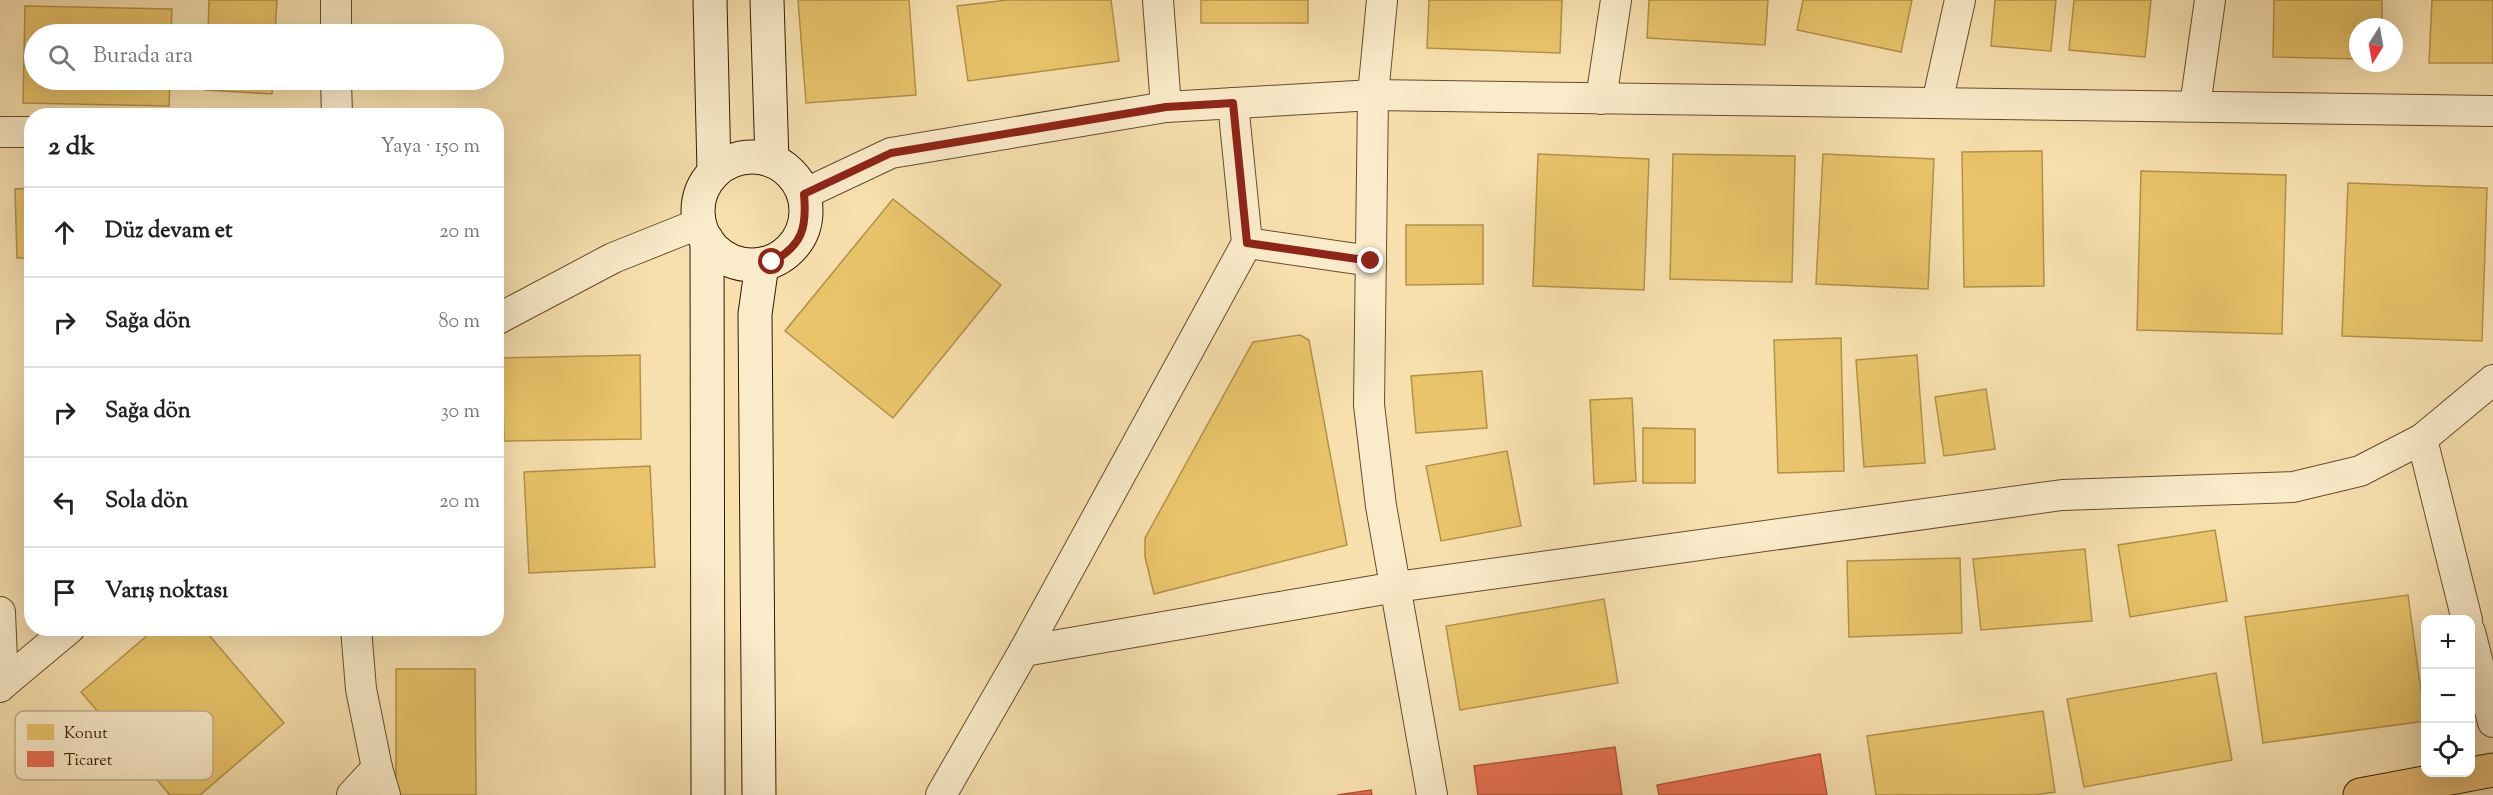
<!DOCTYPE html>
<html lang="tr">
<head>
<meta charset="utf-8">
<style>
  :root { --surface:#fff; --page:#f6f6f6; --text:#222; --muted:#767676; --line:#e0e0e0 }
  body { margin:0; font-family:"Sorts Mill Goudy",serif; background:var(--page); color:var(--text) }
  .controls { position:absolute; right:18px; bottom:18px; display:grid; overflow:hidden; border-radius:12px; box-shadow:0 6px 24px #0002 }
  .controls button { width:54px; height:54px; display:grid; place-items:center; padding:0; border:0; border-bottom:2px solid var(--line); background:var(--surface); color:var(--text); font:30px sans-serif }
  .compass { position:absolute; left:2349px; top:18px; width:54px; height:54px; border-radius:50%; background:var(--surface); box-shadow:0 6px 24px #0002; rotate:191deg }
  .stop { position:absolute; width:18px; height:18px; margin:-14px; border:4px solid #8f2418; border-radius:50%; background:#fff }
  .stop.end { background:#8f2418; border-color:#fff; box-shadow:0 2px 6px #0008 }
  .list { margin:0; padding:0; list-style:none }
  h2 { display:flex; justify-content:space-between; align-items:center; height:78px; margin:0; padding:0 24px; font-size:26px }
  h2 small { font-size:20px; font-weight:400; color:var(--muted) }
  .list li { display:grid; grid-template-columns:39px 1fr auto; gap:18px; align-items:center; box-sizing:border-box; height:90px; padding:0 24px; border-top:2px solid var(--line) }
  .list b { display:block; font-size:22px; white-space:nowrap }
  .list em { font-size:20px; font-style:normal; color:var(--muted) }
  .icon { flex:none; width:33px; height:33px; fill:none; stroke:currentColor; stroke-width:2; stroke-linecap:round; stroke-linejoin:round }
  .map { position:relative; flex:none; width:2493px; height:795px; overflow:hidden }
  .search { position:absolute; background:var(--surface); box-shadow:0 6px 24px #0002; left:24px; top:24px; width:480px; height:66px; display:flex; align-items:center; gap:15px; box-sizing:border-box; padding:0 21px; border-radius:33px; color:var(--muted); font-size:22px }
  .panel { position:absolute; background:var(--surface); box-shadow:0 6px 24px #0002; left:24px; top:108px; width:480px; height:528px; border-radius:24px }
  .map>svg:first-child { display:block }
</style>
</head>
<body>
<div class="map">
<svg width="2493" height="795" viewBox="0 0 2493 795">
  <rect width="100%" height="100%" fill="#f7e0ae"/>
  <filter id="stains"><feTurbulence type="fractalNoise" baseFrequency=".00333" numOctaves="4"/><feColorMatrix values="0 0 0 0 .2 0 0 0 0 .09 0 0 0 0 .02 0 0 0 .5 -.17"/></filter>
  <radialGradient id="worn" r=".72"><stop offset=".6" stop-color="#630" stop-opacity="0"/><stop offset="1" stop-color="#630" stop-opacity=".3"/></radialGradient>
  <g fill="#e9c46a" stroke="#b3914a" stroke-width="1.5">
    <path d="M209 0H277L275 34H208Z"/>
    <path d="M798 0H909L916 95 806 103Z"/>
    <path d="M1007 0H1111L1119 61 968 81 957 6Z"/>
    <rect x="1201" y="0" width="107" height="23"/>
    <path d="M1429 0H1562L1560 53 1427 48Z"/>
    <path d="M1649 0H1768L1765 45 1647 38Z"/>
    <path d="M1803 0H1912L1901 52 1797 30Z"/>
    <path d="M1995 0H2056L2051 51 1991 46Z"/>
    <path d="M2074 0H2151L2145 57 2069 50Z"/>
    <path d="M2274 0H2382V27H2358V59L2273 57Z"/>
    <path d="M2432 0H2493V63H2429Z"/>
    <path d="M25 6 172 9 171 34H34V80H170L169 106 23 103Z"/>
    <path d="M206 80H273L272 94 205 90Z"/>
    <path d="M2042 151 2044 286 1964 287 1962 152Z"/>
    <path d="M1538 154 1649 159 1644 290 1533 286Z"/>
    <path d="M1673 154 1795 156 1792 282 1670 279Z"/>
    <path d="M1823 154 1934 159 1928 289 1816 284Z"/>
    <path d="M2141 171 2286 175 2282 334 2137 330Z"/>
    <path d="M2348 183 2487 188 2482 341 2342 336Z"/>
    <path d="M32 188V258H17L15 189Z"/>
    <path d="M893 199 1001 285 893 418 785 331Z"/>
    <path d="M1406 225H1483V284L1406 285Z"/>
    <path d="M32 280V353H28L26 281Z"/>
    <path d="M1300 335 1309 340 1347 545 1154 594 1145 557V538L1253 342Z"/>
    <path d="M1841 338 1844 471 1778 473 1774 340Z"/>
    <path d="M640 355 641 439 504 441 502 358Z"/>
    <path d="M1917 355 1925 463 1864 467 1856 360Z"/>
    <path d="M1482 371 1487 428 1416 433 1411 376Z"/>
    <path d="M1986 389 1995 449 1944 456 1935 397Z"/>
    <path d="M1632 398 1636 481 1594 484 1590 400Z"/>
    <path d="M1643 428 1695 429V483H1643Z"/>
    <path d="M1507 451 1521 526 1441 541 1426 466Z"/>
    <path d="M650 466 655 567 529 573 524 472Z"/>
    <path d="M2215 530 2227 601 2130 617 2118 545Z"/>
    <path d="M2085 549 2092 621 1981 630 1973 559Z"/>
    <path d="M1960 558 1962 633 1849 637 1847 561Z"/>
    <path d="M2408 595 2425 721 2263 743 2245 617Z"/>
    <path d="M1604 599 1618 683 1460 710 1446 626Z"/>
    <path d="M156 628H203L284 723 200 795H170L81 692Z"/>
    <path d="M396 669H475L476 795H396Z"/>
    <path d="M2216 673 2232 760 2084 787 2067 699Z"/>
    <path d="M2043 711 2055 792 2035 795H1876L1867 736Z"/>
  </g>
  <g fill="#e76f51" stroke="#b25639" stroke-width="1.5">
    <path d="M1615 747 1622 795H1478L1474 766Z"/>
    <path d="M1820 754 1827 795H1659L1657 785Z"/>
    <path d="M1371 790 1372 795H1337Z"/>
  </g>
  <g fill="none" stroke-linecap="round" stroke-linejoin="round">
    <g stroke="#664c2c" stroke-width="32">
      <g id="street">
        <path d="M336 0V34"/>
        <path d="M1158 0 1166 107"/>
        <path d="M1382 0 1373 95 1369 405 1381 506 1432 795"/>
        <path d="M336 80 337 116"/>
        <path d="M1601 99 1616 0"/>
        <path d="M1937 103 1960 0"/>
        <path d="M2195 106 2210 0"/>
        <path d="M0 132H32"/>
        <path d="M804 194 891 153 1166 107 1373 95 2493 111"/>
        <path d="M1247 243 1371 261"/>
        <path d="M496 320 613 258 698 224"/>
        <path d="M2422 439 2467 620"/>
        <path d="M0 612 3 684 0 687"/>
        <path d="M356 628 361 689 377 768 385 795"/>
        <path d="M2470 632 2493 722"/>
        <path d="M1024 651 1396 587 2062 495 2293 487 2360 471 2422 439 2493 380"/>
        <path d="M3 684 70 628"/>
        <path d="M352 795 377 768"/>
        <path d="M941 795 1024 651 1247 243 1233 103"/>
      </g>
    </g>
    <g stroke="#351b00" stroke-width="35">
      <g id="secondary">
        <path d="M710 0 714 171"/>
        <path d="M767 0 772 161"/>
        <circle cx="752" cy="211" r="54"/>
        <path d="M707 240 708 795"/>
        <path d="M759 795 755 314 762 264"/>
      </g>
    </g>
    <g stroke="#351b00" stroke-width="35">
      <path id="primary" d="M2360 795 2493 770"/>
    </g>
    <use href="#street" stroke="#faebca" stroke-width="30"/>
    <use href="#secondary" stroke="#faebca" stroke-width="33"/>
    <use href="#primary" stroke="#ecc077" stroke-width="33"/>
  </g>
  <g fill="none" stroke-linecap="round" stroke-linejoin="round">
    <path stroke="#8f2418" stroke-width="8" d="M772 262C803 245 807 227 804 194L891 153 1166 107 1233 103 1247 243 1371 261"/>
  </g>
  <rect x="15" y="711" width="198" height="69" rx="9" fill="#faebca" stroke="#bfad8d" stroke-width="1.5"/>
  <rect x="27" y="724" width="27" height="16" fill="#e9c46a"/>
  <rect x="27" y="751" width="27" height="16" fill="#e76f51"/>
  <g font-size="16" fill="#351b00">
    <text x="64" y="738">Konut</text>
    <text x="64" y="765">Ticaret</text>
  </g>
  <rect width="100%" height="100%" filter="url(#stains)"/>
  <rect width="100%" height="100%" fill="url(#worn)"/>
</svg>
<div class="controls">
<button>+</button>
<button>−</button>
<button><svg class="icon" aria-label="locate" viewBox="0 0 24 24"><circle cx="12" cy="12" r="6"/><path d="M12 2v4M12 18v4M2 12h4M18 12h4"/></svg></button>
</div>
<svg class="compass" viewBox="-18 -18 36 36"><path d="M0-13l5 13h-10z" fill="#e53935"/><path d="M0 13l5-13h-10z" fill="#767676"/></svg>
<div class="stop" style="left:772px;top:262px"></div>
<div class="stop end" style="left:1371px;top:261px"></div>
<div class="search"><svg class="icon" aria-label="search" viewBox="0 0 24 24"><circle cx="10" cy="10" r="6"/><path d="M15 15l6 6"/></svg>Burada ara</div>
<section class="panel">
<h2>2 dk<small>Yaya · 150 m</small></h2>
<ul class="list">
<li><svg class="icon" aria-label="ahead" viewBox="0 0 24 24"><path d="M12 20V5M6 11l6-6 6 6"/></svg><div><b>Düz devam et</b></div><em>20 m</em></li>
<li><svg class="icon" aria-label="right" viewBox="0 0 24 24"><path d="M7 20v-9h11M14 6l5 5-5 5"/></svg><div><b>Sağa dön</b></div><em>80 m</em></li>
<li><svg class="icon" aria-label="right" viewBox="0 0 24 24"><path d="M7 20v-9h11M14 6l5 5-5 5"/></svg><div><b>Sağa dön</b></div><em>30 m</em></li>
<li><svg class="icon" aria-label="left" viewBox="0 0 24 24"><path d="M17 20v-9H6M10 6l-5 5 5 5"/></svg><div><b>Sola dön</b></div><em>20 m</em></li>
<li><svg class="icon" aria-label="arrive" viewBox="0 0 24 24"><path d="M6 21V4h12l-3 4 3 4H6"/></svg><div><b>Varış noktası</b></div></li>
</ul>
</section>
</div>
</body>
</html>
